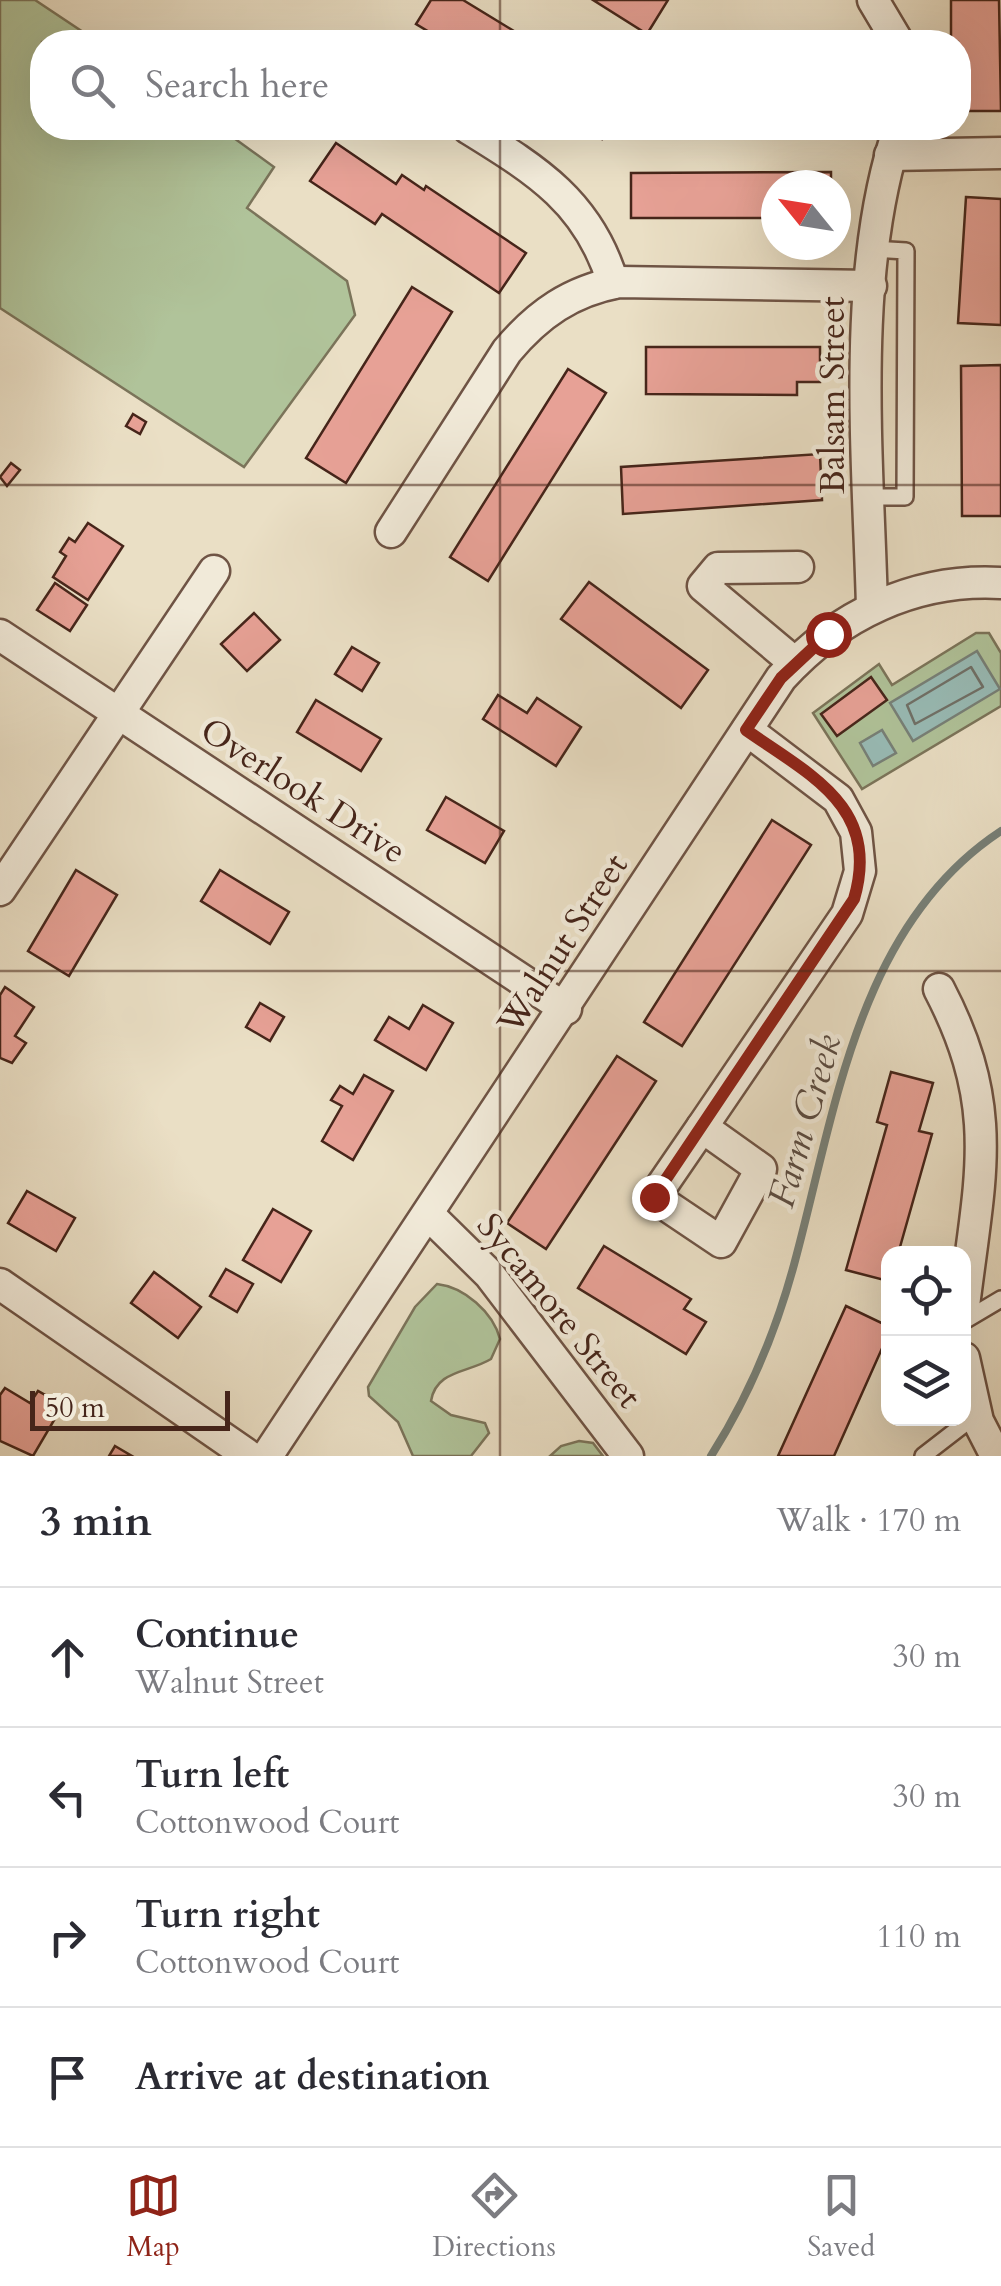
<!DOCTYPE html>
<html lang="en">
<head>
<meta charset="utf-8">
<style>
  :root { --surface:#fff; --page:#f2f2f3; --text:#2b2b33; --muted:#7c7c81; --line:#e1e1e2; --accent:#8f2418 }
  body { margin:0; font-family:Cardo,serif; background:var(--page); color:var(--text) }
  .controls { position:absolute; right:30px; bottom:30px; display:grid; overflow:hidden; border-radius:20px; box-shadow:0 10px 40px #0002 }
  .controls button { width:90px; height:90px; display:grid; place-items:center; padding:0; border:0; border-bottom:2px solid var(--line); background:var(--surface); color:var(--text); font:50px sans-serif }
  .compass { position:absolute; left:761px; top:170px; width:90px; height:90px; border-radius:50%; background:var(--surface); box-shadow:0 10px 40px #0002; rotate:300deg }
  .scale { position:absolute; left:30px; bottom:25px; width:200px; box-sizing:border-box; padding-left:10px; border:5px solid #46251a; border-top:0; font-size:28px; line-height:35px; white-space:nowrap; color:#46251a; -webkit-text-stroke:8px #f1ead9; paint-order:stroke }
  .stop { position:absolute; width:30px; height:30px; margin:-22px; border:8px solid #8f2418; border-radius:50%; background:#fff }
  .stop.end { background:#8f2418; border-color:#fff; box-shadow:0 2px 10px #0008 }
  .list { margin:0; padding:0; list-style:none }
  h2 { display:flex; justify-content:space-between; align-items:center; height:130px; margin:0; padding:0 40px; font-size:42px }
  h2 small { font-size:32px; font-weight:400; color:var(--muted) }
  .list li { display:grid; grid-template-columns:65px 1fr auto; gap:30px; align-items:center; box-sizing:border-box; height:140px; padding:0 40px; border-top:2px solid var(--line) }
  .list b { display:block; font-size:38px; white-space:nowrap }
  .list p { margin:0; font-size:32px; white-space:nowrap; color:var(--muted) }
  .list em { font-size:32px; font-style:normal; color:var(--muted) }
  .icon { flex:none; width:55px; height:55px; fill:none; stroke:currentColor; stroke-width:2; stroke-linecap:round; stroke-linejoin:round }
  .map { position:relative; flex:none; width:1001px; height:1456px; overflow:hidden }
  .search { position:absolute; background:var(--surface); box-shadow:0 10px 40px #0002; left:30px; right:30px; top:30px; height:110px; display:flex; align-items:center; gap:25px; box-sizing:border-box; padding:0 35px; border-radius:40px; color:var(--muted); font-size:38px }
  .sheet { height:690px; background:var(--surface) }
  nav { display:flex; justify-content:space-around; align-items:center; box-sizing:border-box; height:140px; border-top:2px solid var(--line); background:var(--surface); font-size:28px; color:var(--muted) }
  nav a { display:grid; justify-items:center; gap:5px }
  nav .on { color:var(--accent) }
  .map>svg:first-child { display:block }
</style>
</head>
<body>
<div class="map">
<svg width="1001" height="1456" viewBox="0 0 1001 1456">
  <rect width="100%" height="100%" fill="#eadfc5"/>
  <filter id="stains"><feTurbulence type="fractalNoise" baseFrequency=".002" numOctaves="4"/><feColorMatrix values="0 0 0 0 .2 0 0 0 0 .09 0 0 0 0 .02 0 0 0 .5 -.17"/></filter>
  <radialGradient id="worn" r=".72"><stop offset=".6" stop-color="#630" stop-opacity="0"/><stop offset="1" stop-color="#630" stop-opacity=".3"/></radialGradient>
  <g fill="#b0c39a" stroke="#7b745a" stroke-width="2.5">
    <path d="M0 0H35L98 42H42V128H220L274 167 247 208 347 281 355 315 244 467 0 308Z"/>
    <path d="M976 633H989L1001 653V706L862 789 813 713 879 664 892 685Z"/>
    <path d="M437 1284C464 1287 493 1312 500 1339L491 1359C468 1373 436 1370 431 1401L451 1415 485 1423 489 1433 471 1456H413L398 1422 369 1396 368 1387 415 1307Z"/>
    <path d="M579 1441 593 1443 603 1456H550L561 1446Z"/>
  </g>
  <g fill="#98bcb7" stroke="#778078" stroke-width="2.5">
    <path d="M977 651 1000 689 913 741 890 703Z"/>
    <path d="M882 730 896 753 873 766 860 743Z"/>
  </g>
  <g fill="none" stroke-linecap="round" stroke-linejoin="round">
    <path stroke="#6f7068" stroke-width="2.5" d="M971 667 983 687 915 724 907 705Z"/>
    <path stroke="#778078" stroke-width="8" d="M711 1456C749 1396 777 1329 795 1261 836 1109 858 925 1001 831"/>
  </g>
  <g fill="#e7a196" stroke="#46251a" stroke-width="2.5">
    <path d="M431 0H463L532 42H446L416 24Z"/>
    <path d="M593 0H668L647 34Z"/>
    <path d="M951 0H999L1001 111H968V83H958V42H951Z"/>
    <path d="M584 128H609L602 139Z"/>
    <path d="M336 143 396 184 402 175 424 190 426 186 526 253 499 293 382 214 375 224 310 181Z"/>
    <path d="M831 172V185H776V218H631V173Z"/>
    <path d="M966 197 1001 199V325L958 323Z"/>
    <path d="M412 287 452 312 346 483 306 458Z"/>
    <path d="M646 347H820V382H797V395L646 394Z"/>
    <path d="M1001 365V516H962L961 366Z"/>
    <path d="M568 369 606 393 488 581 450 557Z"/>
    <path d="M133 414 146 422 140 434 126 426Z"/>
    <path d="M820 454 822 500 623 514 621 467Z"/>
    <path d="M11 463 20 470 7 486 0 477Z"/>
    <path d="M88 523 123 546 88 600 53 577 66 556 60 552 69 538 75 542Z"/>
    <path d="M589 582 708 670 681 708 561 619Z"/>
    <path d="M55 583 87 605 70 631 37 610Z"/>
    <path d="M254 613 280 640 247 671 221 644Z"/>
    <path d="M352 647 379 663 362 691 335 674Z"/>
    <path d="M871 677 887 700 837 736 821 714Z"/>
    <path d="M498 695 527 713 537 698 581 727 556 766 483 719Z"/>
    <path d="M316 700 381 739 361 771 297 732Z"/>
    <path d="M446 797 504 831 485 863 427 830Z"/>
    <path d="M772 820 811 845 682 1046 644 1022Z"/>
    <path d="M76 870 117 895 69 976 28 951Z"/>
    <path d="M220 870 289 912 270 944 201 901Z"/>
    <path d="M5 987 34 1007 15 1036 26 1043 12 1063 0 1058V995Z"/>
    <path d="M260 1003 284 1017 270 1041 246 1027Z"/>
    <path d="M423 1005 453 1023 426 1070 375 1040 389 1017 409 1029Z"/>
    <path d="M617 1056 656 1081 546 1249 507 1223Z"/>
    <path d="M891 1072 933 1083 919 1131 932 1134 898 1254H888V1281L846 1270 887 1125 877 1122Z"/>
    <path d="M364 1075 393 1091 353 1160 322 1141 342 1106 331 1100 340 1086 353 1094Z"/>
    <path d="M27 1191 75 1218 56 1251 8 1223Z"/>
    <path d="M273 1209 311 1231 281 1282 243 1260Z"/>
    <path d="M604 1246 691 1299 684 1309 706 1322 686 1354 578 1288Z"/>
    <path d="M226 1269 253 1284 237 1312 210 1296Z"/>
    <path d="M154 1272 201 1307 178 1338 131 1303Z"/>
    <path d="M846 1306 888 1326V1335L834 1456H778Z"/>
    <path d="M5 1388 30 1403 38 1391 63 1405 33 1456 0 1441V1395Z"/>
    <path d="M115 1446 132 1456H109Z"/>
  </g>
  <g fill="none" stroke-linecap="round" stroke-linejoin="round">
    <g stroke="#6f5445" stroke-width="20">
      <g id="lane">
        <path d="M870 497H905L906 251 872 249"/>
        <path d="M964 1321 1001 1299"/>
        <path d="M923 1456 976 1415"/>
      </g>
    </g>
    <g stroke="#6f5445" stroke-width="35">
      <g id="street">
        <path d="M873 0 898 42"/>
        <path d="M468 128C536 170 589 202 613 283"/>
        <path d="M890 155 1001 153"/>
        <path d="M391 532 507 351C538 314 571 291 619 282L871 286"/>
        <path d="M872 607C868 456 850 271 899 128"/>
        <path d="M0 635 566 1009"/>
        <path d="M795 663 703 586 718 568 798 567"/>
        <path d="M0 890 214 571"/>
        <path d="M939 989C1001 1108 980 1175 964 1306"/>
        <path d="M702 1127 847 914 860 871 856 832 838 799 747 730"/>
        <path d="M702 1127 761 1169 721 1242 654 1197Z"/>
        <path d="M430 1216 489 1274 628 1456"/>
        <path d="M0 1284 249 1456"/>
        <path d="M964 1358 978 1421 996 1456"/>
        <path d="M267 1456 781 678C838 615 915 578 1001 583"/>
      </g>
    </g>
    <use href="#lane" stroke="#f1ead9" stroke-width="15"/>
    <use href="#street" stroke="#f1ead9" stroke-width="30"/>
  </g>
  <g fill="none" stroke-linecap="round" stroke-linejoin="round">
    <path stroke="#8f2418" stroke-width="12" d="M654 1197 854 899C881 807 810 775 746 730L781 678 828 634"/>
  </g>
  <path fill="none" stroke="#46251a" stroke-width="2.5" stroke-opacity="0.55" d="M500 0V42M500 128V1456M0 485H1001M0 971H1001"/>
  <g text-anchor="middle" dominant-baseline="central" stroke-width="9" stroke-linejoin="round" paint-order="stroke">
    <g font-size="35" fill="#46251a" stroke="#f1ead9">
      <text transform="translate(833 395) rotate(-90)">Balsam Street</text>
      <text transform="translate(303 791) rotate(33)">Overlook Drive</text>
      <text transform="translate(563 944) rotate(-57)">Walnut Street</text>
      <text transform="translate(559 1311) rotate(51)">Sycamore Street</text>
    </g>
    <g font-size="38" font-style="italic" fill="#5a4b41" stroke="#f1ead9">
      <text transform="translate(805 1121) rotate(-74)">Farm Creek</text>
    </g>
  </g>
  <rect width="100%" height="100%" filter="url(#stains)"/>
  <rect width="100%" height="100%" fill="url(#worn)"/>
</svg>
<div class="controls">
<button><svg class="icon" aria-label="locate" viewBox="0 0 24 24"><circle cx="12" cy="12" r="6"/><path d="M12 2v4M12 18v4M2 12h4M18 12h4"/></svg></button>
<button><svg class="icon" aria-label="layers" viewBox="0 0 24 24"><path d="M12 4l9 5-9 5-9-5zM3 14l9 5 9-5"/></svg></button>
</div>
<svg class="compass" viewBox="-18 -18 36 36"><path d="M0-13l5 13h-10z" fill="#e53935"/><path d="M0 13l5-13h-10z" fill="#7c7c81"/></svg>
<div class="scale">50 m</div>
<div class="stop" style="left:828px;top:634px"></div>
<div class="stop end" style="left:654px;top:1197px"></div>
<div class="search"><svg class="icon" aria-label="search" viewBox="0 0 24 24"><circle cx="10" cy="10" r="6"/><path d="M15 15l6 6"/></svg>Search here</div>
</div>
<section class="sheet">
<h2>3 min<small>Walk · 170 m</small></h2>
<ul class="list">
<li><svg class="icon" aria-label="ahead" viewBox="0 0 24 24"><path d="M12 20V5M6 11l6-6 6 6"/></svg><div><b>Continue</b><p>Walnut Street</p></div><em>30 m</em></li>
<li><svg class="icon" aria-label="left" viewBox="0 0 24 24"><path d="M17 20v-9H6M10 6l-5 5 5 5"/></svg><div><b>Turn left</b><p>Cottonwood Court</p></div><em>30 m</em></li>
<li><svg class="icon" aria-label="right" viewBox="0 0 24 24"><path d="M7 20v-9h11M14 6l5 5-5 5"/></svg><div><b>Turn right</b><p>Cottonwood Court</p></div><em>110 m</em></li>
<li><svg class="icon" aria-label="arrive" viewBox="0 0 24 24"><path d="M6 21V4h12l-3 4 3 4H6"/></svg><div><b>Arrive at destination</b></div></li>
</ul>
</section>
<nav>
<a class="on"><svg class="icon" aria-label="map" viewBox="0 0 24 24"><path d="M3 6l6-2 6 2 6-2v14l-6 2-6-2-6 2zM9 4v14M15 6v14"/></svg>Map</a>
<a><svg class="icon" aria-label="directions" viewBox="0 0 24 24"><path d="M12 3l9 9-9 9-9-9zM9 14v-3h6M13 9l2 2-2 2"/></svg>Directions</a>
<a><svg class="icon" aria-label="saved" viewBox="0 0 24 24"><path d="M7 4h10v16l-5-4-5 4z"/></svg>Saved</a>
</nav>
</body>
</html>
